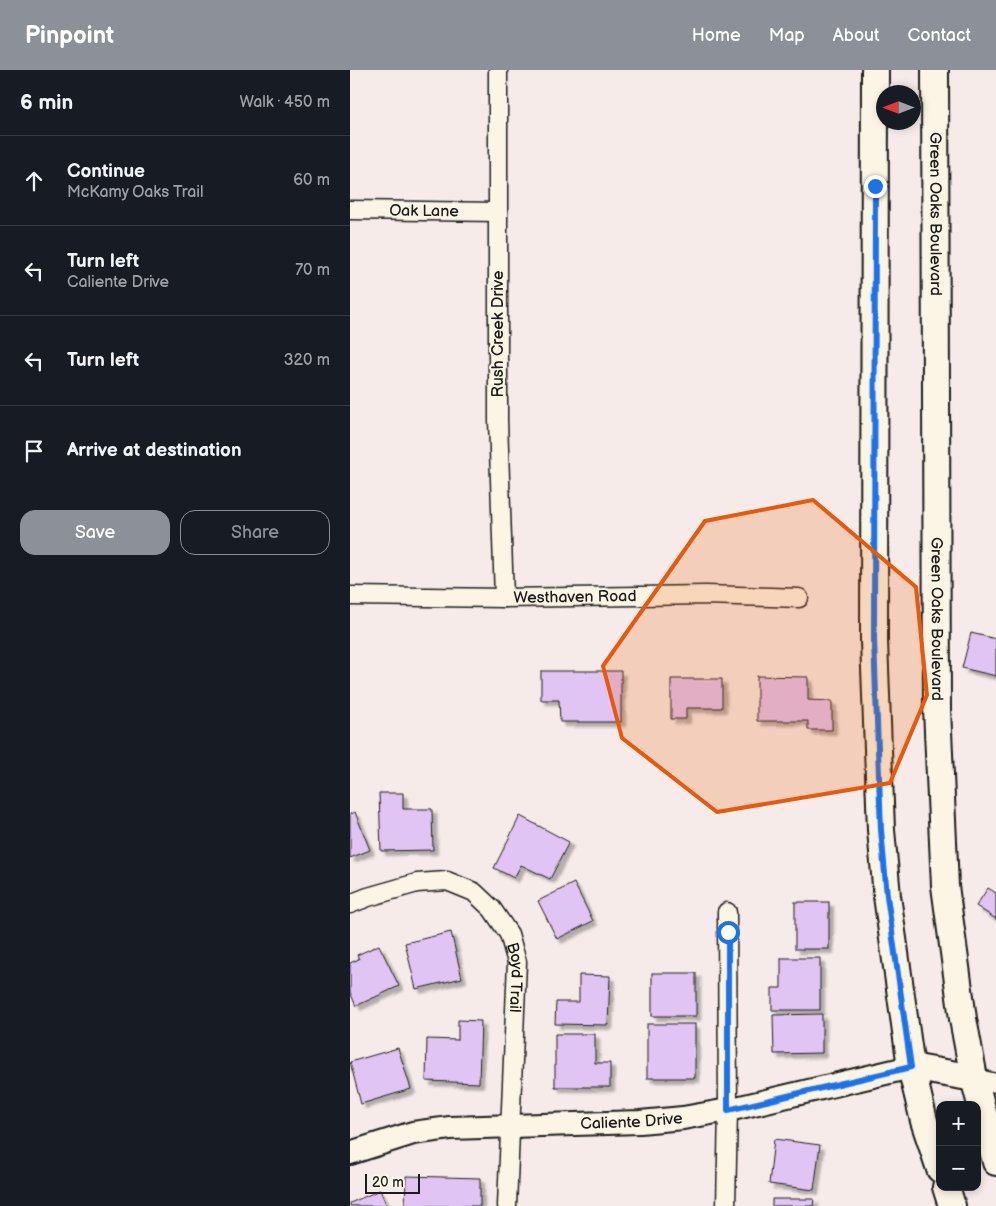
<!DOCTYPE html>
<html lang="en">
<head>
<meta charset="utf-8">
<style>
  :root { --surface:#171b24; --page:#20242c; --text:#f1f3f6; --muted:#9ea1a6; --line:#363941; --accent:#8c9099 }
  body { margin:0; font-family:"Balsamiq Sans",sans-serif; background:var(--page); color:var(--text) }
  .controls { position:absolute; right:15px; bottom:15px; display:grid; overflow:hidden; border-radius:10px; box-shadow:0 2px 8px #0003 }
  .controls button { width:45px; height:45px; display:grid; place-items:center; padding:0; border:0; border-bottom:1px solid var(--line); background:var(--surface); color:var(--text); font:25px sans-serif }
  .compass { position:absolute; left:526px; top:15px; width:45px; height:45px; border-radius:50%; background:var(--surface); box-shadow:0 2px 8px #0003; rotate:270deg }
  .scale { position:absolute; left:15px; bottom:12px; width:55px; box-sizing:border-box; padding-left:5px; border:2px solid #1c1c1c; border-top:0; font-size:14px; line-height:18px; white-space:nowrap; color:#1c1c1c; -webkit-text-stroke:4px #fcf5e5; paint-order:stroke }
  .stop { position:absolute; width:15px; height:15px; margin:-11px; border:4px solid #1a73e8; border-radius:50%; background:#fff }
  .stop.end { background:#1a73e8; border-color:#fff; box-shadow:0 1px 5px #0008 }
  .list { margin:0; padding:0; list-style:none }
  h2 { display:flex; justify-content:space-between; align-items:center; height:65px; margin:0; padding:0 20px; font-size:21px }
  h2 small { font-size:16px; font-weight:400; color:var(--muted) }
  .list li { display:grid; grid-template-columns:32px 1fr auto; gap:15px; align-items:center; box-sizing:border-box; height:90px; padding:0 20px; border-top:1px solid var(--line) }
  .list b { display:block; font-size:19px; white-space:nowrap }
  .list p { margin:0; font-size:16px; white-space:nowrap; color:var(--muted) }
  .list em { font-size:16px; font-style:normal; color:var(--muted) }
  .actions { display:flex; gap:10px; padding:15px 20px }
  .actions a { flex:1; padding:11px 0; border:1px solid var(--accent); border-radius:15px; text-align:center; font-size:18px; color:var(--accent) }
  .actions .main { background:var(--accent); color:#fff }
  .icon { flex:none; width:28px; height:28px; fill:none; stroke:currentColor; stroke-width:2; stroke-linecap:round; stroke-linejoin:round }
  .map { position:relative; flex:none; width:646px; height:1136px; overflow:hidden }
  header { display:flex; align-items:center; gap:30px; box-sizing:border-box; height:70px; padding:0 25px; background:var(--accent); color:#fff }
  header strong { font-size:24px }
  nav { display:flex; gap:28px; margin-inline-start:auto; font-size:18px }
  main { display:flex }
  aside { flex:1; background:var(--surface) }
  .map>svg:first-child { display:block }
</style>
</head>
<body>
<header>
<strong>Pinpoint</strong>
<nav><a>Home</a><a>Map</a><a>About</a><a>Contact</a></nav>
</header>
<main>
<aside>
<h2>6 min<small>Walk · 450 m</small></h2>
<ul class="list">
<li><svg class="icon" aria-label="ahead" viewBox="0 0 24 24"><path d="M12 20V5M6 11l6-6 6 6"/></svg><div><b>Continue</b><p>McKamy Oaks Trail</p></div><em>60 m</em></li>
<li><svg class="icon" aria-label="left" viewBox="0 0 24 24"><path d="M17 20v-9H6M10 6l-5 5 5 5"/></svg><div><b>Turn left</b><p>Caliente Drive</p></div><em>70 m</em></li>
<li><svg class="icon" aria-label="left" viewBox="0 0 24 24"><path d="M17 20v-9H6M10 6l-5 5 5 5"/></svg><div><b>Turn left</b></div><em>320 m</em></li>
<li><svg class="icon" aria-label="arrive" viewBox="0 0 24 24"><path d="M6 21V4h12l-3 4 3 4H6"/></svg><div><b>Arrive at destination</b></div></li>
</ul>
<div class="actions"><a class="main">Save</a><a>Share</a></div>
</aside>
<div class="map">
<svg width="646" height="1136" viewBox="0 0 646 1136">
  <defs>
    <filter id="shadow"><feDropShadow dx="4.5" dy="4.5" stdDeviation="1" flood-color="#0004"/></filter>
  </defs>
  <rect width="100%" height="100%" fill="#f6ebe8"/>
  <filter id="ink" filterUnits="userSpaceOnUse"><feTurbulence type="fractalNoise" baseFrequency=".02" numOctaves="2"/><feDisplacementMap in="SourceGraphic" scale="10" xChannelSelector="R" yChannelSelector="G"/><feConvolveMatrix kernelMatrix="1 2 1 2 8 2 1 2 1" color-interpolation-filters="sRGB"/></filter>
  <g filter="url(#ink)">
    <g fill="#e0c4f3" stroke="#1c1c1c" filter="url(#shadow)">
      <path d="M621 563 646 569V606L612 598Z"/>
      <path d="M191 601H271V652H210L209 630H191Z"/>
      <path d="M407 606 458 607V630L482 631V660H458V651H407Z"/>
      <path d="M321 609H372V638H336V649H321Z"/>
      <path d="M29 723H53V739H82L83 780 31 781Z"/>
      <path d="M5 742 20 780 0 788V744Z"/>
      <path d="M170 746 219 772 200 809 171 795 164 808 144 798Z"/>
      <path d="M224 813 243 851 207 869 188 831Z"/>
      <path d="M638 818 646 823V849L626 836Z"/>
      <rect x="445" y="832" width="34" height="47"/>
      <path d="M101 862 112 908 66 919 55 873Z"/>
      <path d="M29 875 49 916 6 936 0 922V893L9 889 7 885Z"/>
      <path d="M431 888H470V940H422V918H431Z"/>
      <rect x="302" y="903" width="44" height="43"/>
      <path d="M229 905 260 906 258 955 205 954 206 932H229Z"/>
      <path d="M472 944V983L424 984 423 945Z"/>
      <path d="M108 950 131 951 129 1013 76 1011 77 969 108 970Z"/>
      <rect x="297" y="954" width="48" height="54"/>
      <path d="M205 964H245V993H260V1017H205Z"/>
      <path d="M48 978 61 1019 11 1034 0 992Z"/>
      <path d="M424 1069 470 1075 464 1120 419 1114Z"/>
      <path d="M56 1106 130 1108V1136H55Z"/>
      <path d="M30 1120 37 1136H0V1133Z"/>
      <path d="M422 1129H464L463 1136H422Z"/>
    </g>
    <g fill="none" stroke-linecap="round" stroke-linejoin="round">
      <g stroke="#1c1c1c" stroke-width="21">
        <g id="minor">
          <path d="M148 0V350L154 528"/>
          <path id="s1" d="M0 140 148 142"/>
          <path id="s2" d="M0 526 154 528 356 525 449 528"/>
          <path id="s3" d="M0 834 18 827 67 813 97 811 124 822 142 839 159 864 167 892 157 1136"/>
          <path d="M624 1008 646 1013"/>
          <path d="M376 1136 378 1040 377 842"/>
        </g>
      </g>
      <g stroke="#1c1c1c" stroke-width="26">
        <g id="tertiary">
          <path id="s4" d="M0 1083 63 1063 100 1058 290 1052 333 1048 378 1040 561 997"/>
        </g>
      </g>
      <g stroke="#1c1c1c" stroke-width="30">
        <g id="secondary">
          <path d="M525 0 524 571 531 760 537 826 561 997 574 1051 590 1099"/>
          <path id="s5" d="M585 0 587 639 595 816 613 949 624 1008 646 1092"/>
          <path d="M561 997 624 1008"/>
          <path d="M596 1117 602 1136"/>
        </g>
      </g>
      <use href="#minor" stroke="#fcf5e5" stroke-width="18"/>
      <use href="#tertiary" stroke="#fcf5e5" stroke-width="22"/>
      <use href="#secondary" stroke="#fcf5e5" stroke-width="26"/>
    </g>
  </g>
  <g fill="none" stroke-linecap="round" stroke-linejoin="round" filter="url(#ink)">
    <path stroke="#1a73e8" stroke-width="6" d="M378 862V1040L561 997 537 826 531 760 524 570 525 116"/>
  </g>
  <path fill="#e8590c" fill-opacity="0.2" stroke="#e8590c" stroke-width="4" stroke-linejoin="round" d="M463 430 566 517 577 625 540 713 367 742 272 668 253 596 355 451Z"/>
  <g text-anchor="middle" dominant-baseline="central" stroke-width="4" stroke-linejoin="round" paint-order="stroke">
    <g font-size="16" fill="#1c1c1c" stroke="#fcf5e5">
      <text stroke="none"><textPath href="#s1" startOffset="74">Oak Lane</textPath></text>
      <text stroke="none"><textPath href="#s5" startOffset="144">Green Oaks Boulevard</textPath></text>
      <text transform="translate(148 264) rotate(-90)">Rush Creek Drive</text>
      <text stroke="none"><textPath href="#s2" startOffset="225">Westhaven Road</textPath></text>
      <text stroke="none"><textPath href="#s5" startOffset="549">Green Oaks Boulevard</textPath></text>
      <text stroke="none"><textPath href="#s3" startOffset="229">Boyd Trail</textPath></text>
      <text stroke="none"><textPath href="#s4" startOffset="285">Caliente Drive</textPath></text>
    </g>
  </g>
</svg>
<div class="controls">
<button>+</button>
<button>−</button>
</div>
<svg class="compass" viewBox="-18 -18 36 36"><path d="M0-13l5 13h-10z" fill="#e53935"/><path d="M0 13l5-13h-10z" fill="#9ea1a6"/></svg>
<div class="scale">20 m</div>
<div class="stop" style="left:378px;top:862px"></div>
<div class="stop end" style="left:525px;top:116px"></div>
</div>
</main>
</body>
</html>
